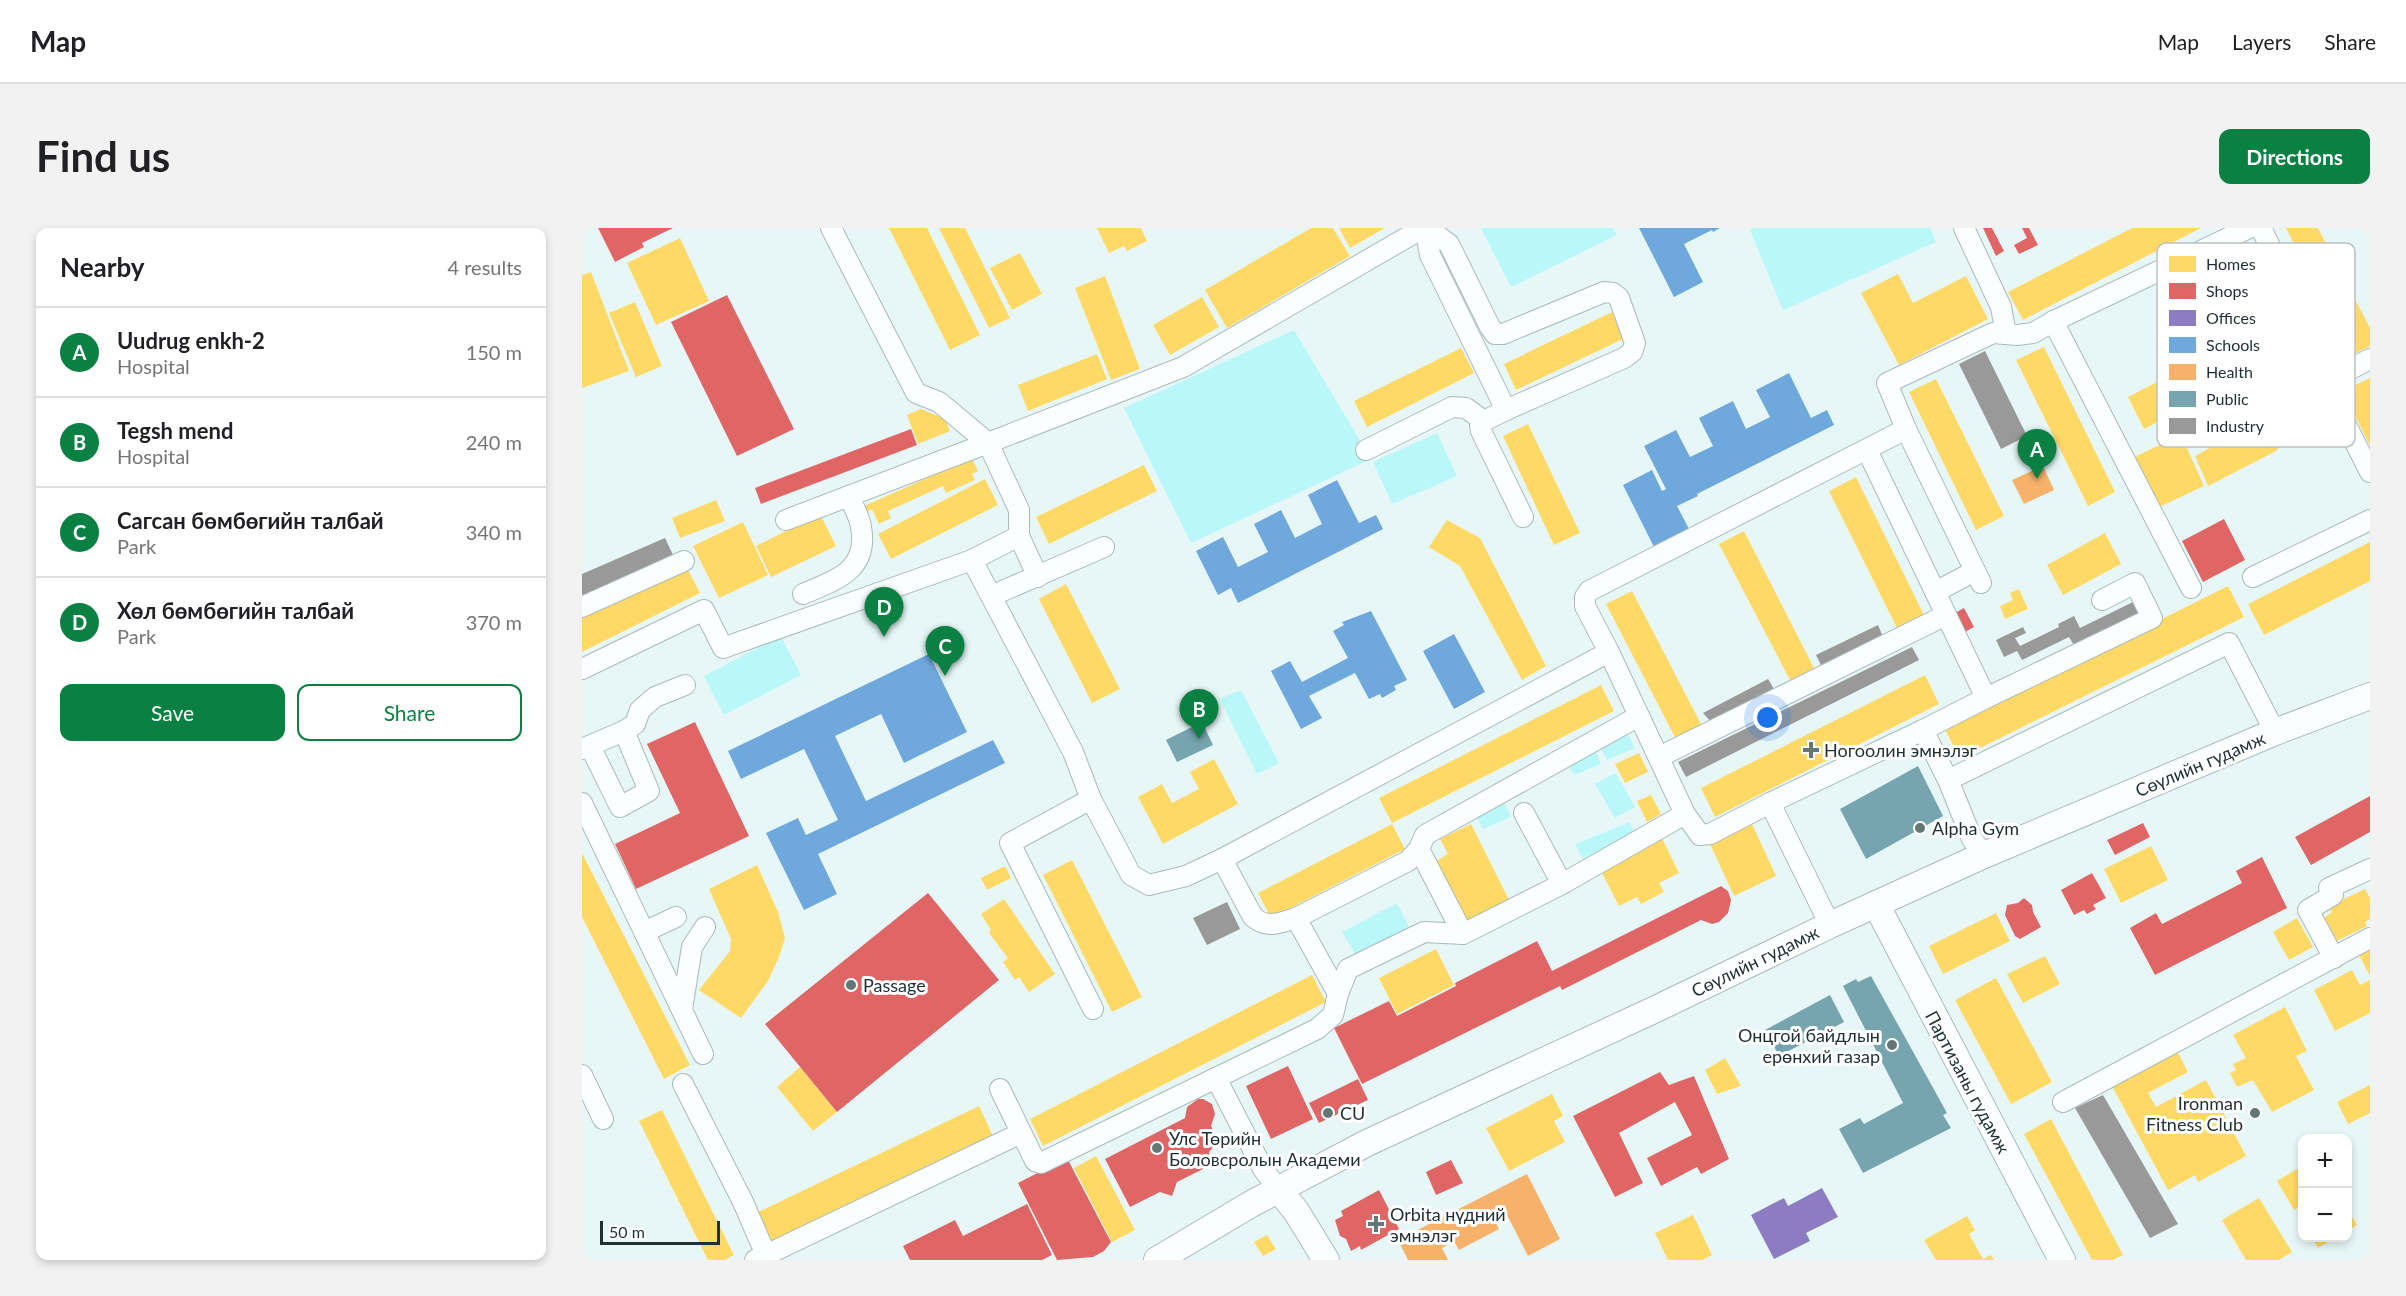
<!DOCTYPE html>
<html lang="en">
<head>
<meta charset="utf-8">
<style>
  :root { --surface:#fff; --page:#f2f2f2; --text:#202124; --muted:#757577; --line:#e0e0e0; --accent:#0b8043 }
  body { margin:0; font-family:Lato,sans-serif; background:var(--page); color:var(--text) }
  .controls { position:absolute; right:18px; bottom:18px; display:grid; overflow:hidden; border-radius:12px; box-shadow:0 3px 9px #0003 }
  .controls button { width:54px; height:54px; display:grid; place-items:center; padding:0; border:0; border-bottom:2px solid var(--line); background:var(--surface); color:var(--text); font:30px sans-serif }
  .scale { position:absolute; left:18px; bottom:15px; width:120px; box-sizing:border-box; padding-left:6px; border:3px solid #1e3031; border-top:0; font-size:16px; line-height:21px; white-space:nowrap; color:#1e3031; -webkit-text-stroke:4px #fff; paint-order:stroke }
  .you { position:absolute; left:1186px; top:490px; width:21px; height:21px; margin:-15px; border:4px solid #fff; border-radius:50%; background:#1a73e8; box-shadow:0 0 0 9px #1a73e833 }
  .badge { display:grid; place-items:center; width:39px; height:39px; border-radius:50%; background:var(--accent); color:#fff; font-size:20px; font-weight:700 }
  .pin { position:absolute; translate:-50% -50px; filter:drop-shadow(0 2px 3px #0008) }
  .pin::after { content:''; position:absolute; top:32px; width:21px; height:18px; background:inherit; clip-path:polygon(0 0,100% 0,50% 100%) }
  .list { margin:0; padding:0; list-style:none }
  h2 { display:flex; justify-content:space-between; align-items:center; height:78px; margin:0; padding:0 24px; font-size:26px }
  h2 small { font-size:20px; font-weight:400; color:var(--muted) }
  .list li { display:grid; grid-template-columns:39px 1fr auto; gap:18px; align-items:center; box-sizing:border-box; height:90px; padding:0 24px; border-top:2px solid var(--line) }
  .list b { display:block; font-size:22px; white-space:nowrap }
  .list p { margin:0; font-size:20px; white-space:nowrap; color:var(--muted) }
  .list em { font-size:20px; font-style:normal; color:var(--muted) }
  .actions { display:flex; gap:12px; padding:18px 24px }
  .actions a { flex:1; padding:14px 0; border:2px solid var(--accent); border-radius:12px; text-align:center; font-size:21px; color:var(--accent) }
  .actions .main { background:var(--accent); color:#fff }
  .map { position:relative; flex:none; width:1788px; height:1032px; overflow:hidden; border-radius:12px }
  header { display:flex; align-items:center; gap:36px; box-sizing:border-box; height:84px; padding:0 30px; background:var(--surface); border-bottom:2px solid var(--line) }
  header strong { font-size:28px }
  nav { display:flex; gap:33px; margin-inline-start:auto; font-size:21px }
  .intro { display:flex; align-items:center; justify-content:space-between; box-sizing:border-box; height:144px; padding:0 36px }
  h1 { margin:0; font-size:42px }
  .button { padding:15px 27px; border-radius:12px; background:var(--accent); color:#fff; font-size:21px; font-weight:700 }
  main { display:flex; gap:36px; padding:0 36px }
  aside { flex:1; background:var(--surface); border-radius:12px; box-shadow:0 3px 9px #0003 }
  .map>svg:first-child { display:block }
</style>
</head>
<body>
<header>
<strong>Map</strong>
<nav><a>Map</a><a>Layers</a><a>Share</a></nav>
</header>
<div class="intro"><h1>Find us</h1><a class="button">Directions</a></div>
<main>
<aside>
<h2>Nearby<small>4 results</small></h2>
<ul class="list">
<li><span class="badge">A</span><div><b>Uudrug enkh-2</b><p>Hospital</p></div><em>150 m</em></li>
<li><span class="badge">B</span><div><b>Tegsh mend</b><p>Hospital</p></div><em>240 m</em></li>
<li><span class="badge">C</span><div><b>Сагсан бөмбөгийн талбай</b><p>Park</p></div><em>340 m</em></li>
<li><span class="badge">D</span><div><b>Хөл бөмбөгийн талбай</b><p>Park</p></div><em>370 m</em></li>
</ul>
<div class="actions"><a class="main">Save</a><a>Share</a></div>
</aside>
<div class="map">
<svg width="1788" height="1032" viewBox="0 0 1788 1032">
  <rect width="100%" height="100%" fill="#e7f7f7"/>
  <g fill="#baf7f9">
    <path d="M899 0H1031L1035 7 929 59Z"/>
    <path d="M1173 0H1348L1354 14 1201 82 1168 2Z"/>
    <path d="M712 102 789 231 609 315 542 180Z"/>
    <path d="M855 205 875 248 810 276 791 234Z"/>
    <path d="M199 408 219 447 142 487 122 448Z"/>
    <path d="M659 462 697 535 675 546 638 471Z"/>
    <path d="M1046 506 1053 520 1025 532 1018 518Z"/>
    <path d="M1013 521 1019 536 992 547 984 534Z"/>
    <path d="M1034 545 1053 579 1033 590 1013 556Z"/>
    <path d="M922 575 929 589 901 601 893 587Z"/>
    <path d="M1048 594 1053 608 1001 630 993 616Z"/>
    <path d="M815 675 827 699 774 727 760 704Z"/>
  </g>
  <g fill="#ffd966">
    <path d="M307 0H345L398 107 368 122Z"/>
    <path d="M357 0H383L428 90 407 100Z"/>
    <path d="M515 0H559L565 13 545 23 542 18 527 25Z"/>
    <path d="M729 0H751L768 28 645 100 623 62Z"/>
    <path d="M757 0H803L768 20Z"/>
    <path d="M1550 0H1619L1441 92 1426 64Z"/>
    <path d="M1704 0H1736L1788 100V118L1770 127Z"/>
    <path d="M98 10 127 73 74 97 45 35Z"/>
    <path d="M438 25 460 66 430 82 408 40Z"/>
    <path d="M9 44 47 143 0 160V47Z"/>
    <path d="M1316 46 1331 75 1384 48 1406 91 1317 137 1279 65Z"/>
    <path d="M523 48 558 141 529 152 493 60Z"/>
    <path d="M620 69 637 99 588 127 571 97Z"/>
    <path d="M53 74 80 138 54 149 27 85Z"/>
    <path d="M1030 84 1043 110 934 162 922 136Z"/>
    <path d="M1462 119 1533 264 1506 278 1434 132Z"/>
    <path d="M879 120 892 145 785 199 772 173Z"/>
    <path d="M515 126 525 151 446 183 436 157Z"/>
    <path d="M1788 150V218L1761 163Z"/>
    <path d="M1354 151 1422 288 1394 302 1327 164Z"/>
    <path d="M1575 154 1591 186 1562 201 1546 169Z"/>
    <path d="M339 181 363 191 368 203 336 216 325 187Z"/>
    <path d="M1680 192 1696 222 1626 258 1613 228Z"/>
    <path d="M946 196 998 305 972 317 921 208Z"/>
    <path d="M1599 207 1622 258 1573 281 1550 230Z"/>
    <path d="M390 230 396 243 390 246 393 252 364 265 361 258 306 283 309 290 297 296 290 281 282 285 280 279Z"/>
    <path d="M562 237 575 263 467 316 454 289Z"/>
    <path d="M1274 249 1342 387 1315 400 1247 263Z"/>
    <path d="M403 251 416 277 309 331 296 306Z"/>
    <path d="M134 272 143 293 98 310 90 290Z"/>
    <path d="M238 286 254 318 189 349 174 318Z"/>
    <path d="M865 292 898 310 964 438 940 452 878 338 847 319Z"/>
    <path d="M161 294 186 347 137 370 111 318Z"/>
    <path d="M1162 303 1232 440 1208 452 1137 316Z"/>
    <path d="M1523 305 1539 336 1481 367 1465 337Z"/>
    <path d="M1788 314V353L1682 407 1666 376Z"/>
    <path d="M104 338 118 365 0 424V390Z"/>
    <path d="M484 356 538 461 510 475 457 371Z"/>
    <path d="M1646 358 1662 389 1378 530 1362 500Z"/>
    <path d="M1437 361 1446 381 1423 391 1418 378 1431 372 1428 365Z"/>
    <path d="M1050 363 1120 498 1094 511 1024 376Z"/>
    <path d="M1343 447 1357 476 1133 589 1119 560Z"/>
    <path d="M1019 457 1032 483 810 595 797 570Z"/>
    <path d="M1057 525 1066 544 1043 555 1033 536Z"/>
    <path d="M632 531 656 576 581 616 556 569 580 556 590 575 617 561 608 544Z"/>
    <path d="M1069 567 1079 586 1065 594 1055 573Z"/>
    <path d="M810 596 823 621 689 690 676 665Z"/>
    <path d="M889 596 927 672 884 693 854 633 866 626 858 611Z"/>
    <path d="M1170 596 1194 648 1152 668 1128 616Z"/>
    <path d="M1079 608 1097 645 1077 655 1082 664 1059 676 1055 669 1037 678 1017 639Z"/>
    <path d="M1569 618 1586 652 1539 675 1522 641Z"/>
    <path d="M0 625 108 837 82 851 0 689Z"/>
    <path d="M490 632 560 769 530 784 461 647Z"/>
    <path d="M175 637 196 684 203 710 197 729 186 753 159 790 117 762 148 723 149 711 127 661Z"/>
    <path d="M423 638 429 650 405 662 399 650Z"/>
    <path d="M1783 661 1788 670V691L1783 694 1785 698 1755 713 1742 690 1750 684 1747 678Z"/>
    <path d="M422 671 473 746 447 764 437 749 433 752 421 734 426 730 407 705 409 702 399 686Z"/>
    <path d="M1414 685 1428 713 1361 746 1347 718Z"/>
    <path d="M1715 690 1731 719 1707 732 1691 704Z"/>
    <path d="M854 721 872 757 815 786 797 750Z"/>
    <path d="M1788 721V748L1777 727Z"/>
    <path d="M1463 728 1478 756 1441 775 1425 746Z"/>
    <path d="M1770 742 1778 757 1788 752V785L1753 803 1732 762Z"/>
    <path d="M730 747 744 774 461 918 448 891Z"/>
    <path d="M1414 750 1470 854 1429 876 1373 772Z"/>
    <path d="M1703 779 1725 823 1714 828 1732 862 1690 884 1671 852 1655 859 1648 845 1654 842 1651 836 1664 830 1651 807Z"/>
    <path d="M1595 823 1606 844 1566 865 1574 879 1624 852 1664 928 1616 954 1613 947 1586 962 1530 858Z"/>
    <path d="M1143 830 1159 858 1135 866 1123 842Z"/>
    <path d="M218 839 255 884 231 903 195 859Z"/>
    <path d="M1788 857V885L1766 896 1755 874Z"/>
    <path d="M970 866 981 888 972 893 983 914 927 943 904 900Z"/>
    <path d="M397 878 411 908 186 1015 172 986Z"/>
    <path d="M80 882 152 1027 143 1032H126L57 893Z"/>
    <path d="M1469 891 1541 1027 1531 1032H1510L1442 906Z"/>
    <path d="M514 928 553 1002 530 1014 492 940Z"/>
    <path d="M1720 938V977L1712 982 1695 953Z"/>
    <path d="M1677 970 1710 1024 1697 1032H1664L1640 992Z"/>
    <path d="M1766 982 1775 997 1766 1003Z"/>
    <path d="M1111 987 1130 1027 1120 1032H1086L1073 1005Z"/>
    <path d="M1385 988 1393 1002 1387 1006 1401 1031 1409 1027 1412 1032H1354L1342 1012Z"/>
    <path d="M685 1007 694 1021 681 1028 672 1014Z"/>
    <path d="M1730 1010H1754L1736 1020Z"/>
  </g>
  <g fill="#e06666">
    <path d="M16 0H91L60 15 62 19 33 34Z"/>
    <path d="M1401 0H1410L1422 23 1414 28Z"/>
    <path d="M1440 0H1447L1456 17 1437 26 1432 17 1445 10Z"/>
    <path d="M145 67 212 201 155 228 89 94Z"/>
    <path d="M329 201 335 217 179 276 173 260Z"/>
    <path d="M1642 291 1663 332 1621 354 1600 313Z"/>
    <path d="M1382 380 1392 399 1383 404 1373 385Z"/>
    <path d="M113 494 167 608 54 661 33 616 98 585 65 516Z"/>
    <path d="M1788 568V604L1729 637 1713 609Z"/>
    <path d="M1561 595 1568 609 1533 627 1525 612Z"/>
    <path d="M1680 629 1705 680 1573 747 1548 700 1574 685 1580 696 1660 655 1654 643Z"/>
    <path d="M1510 645 1524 670 1511 677 1514 681 1505 686 1502 682 1492 687 1479 662Z"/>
    <path d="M1139 658 1146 663 1149 672 1146 685 1137 694 1130 696 1119 692 980 762 978 758 780 856 752 800 807 773 815 788 874 758 873 755 955 713 970 743Z"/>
    <path d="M346 665 417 752 255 884 183 796Z"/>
    <path d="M1442 670 1450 677 1451 684 1459 699 1438 711 1433 708 1423 687 1425 677 1436 675Z"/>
    <path d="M706 838 731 891 689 911 664 858Z"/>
    <path d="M1078 844 1087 857 1112 848 1147 931 1119 946 1115 939 1079 958 1065 930 1110 907 1093 874 1037 905 1061 955 1033 969 991 888Z"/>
    <path d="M776 851 786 872 737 895 727 875Z"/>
    <path d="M616 871H621L630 876 633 886 629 898 637 913 627 924 629 937 595 954 590 968 578 964 548 979 523 931 603 890 605 879Z"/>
    <path d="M485 930 529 1014 522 1023 511 1029 475 1032 436 955Z"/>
    <path d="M869 932 881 955 854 967 844 944Z"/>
    <path d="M797 962 817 1001 779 1022 778 1018 769 1023 764 1011 758 1008 753 992 761 988 759 983Z"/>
    <path d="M445 976 470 1027 460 1032H328L321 1018 373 992 381 1008Z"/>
  </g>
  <path fill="#8e7cc3" d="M1240 960 1256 989 1224 1005 1228 1013 1192 1031 1169 987 1202 970 1206 978Z"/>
  <g fill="#6fa8dc">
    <path d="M1057 0H1138L1131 4 1130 2 1102 16 1121 54 1092 69Z"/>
    <path d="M1207 145 1229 190 1245 182 1252 197 1115 266 1116 268 1095 278 1107 301 1072 319 1041 257 1070 242 1080 263 1084 261 1062 218 1094 202 1108 229 1131 218 1117 190 1151 173 1164 201 1188 189 1174 162Z"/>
    <path d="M755 252 777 295 794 287 801 301 656 375 649 360 636 367 614 323 641 309 656 339 686 324 672 296 699 282 713 310 740 296 726 267Z"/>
    <path d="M789 383 825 452 812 458 814 462 800 470 798 466 787 471 773 445 727 468 740 490 719 501 689 443 708 433 720 454 766 430 751 403 762 397 760 394Z"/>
    <path d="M872 406 903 464 872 481 841 423Z"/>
    <path d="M347 426 385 504 322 535 299 486 253 508 284 573 411 512 423 535 236 626 255 666 222 682 184 605 216 590 224 607 256 592 222 521 159 551 146 523Z"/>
  </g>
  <g fill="#f6b26b">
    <path d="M1461 238 1472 262 1442 276 1430 252Z"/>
    <path d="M945 946 978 1011 946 1028 925 987 913 993 917 1001 877 1022 872 1013 860 1020 866 1032H826L816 1012Z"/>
  </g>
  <g fill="#76a5af">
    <path d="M620 494 631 517 595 534 584 512Z"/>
    <path d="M1336 538 1361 588 1284 631 1258 581Z"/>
    <path d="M1289 748 1365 885 1361 887 1369 900 1281 945 1257 901 1278 890 1282 896 1321 875 1261 758 1274 751 1276 754Z"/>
    <path d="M1248 767 1262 794 1197 828 1183 802Z"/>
  </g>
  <g fill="#999">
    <path d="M1403 123 1445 208 1419 221 1377 136Z"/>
    <path d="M83 310 93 331 0 371V346Z"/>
    <path d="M1553 373 1559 387 1493 419 1487 409 1440 432 1435 423 1422 429 1414 412 1441 399 1444 405 1433 410 1438 418 1477 399 1476 396 1492 388 1498 400Z"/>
    <path d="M1296 397 1301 409 1240 439 1234 427Z"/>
    <path d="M1330 419 1337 432 1104 549 1096 534Z"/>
    <path d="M1186 451 1192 461 1129 494 1121 485Z"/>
    <path d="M645 674 658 701 625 717 611 690Z"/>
    <path d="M1521 867 1596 996 1568 1010 1493 880Z"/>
  </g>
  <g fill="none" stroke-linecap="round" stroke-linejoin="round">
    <g stroke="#aababa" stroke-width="22">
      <g id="minor">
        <path d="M843 0 848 27 924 182"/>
        <path d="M845 0 867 16 908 99 913 106H921L1022 64 1031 65 1037 70 1053 115 1050 124 1042 130 924 182 902 193 898 197 899 203 941 289"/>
        <path d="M1382 0 1419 79 1424 106"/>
        <path d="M1679 0 1753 149 1751 171 1788 244"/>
        <path d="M1471 93 1609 360"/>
        <path d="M1753 149 1788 131"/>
        <path d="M1324 201 1399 355"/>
        <path d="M784 222 870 179 884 180 902 193"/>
        <path d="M1285 222 1404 470 1341 502"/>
        <path d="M204 292 406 215 357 174 334 165 249 0"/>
        <path d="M437 308 456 349"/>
        <path d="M390 332 437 308V282L406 215 601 139 841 0"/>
        <path d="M1671 349 1788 292"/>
        <path d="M1353 364 1393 343"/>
        <path d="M221 366C253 352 287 343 279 299 278 289 271 278 267 268"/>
        <path d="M409 368 522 319"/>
        <path d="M0 379 102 333"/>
        <path d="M0 441 122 382 141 420 390 332 491 524 509 571 549 647 567 657 604 648 640 631 1027 424"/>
        <path d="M1404 470 1570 390 1553 355 1520 372"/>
        <path d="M8 518 38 579 67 563 42 503"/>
        <path d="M0 521 42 503 53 496 58 482 73 469 103 457"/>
        <path d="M1077 529 1364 387"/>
        <path d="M1366 552 1390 611 1402 627"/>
        <path d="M509 571 428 615 511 781"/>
        <path d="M0 575 121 826"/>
        <path d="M1188 575 1128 606 1118 607 1103 586 1027 424 1003 378V369L1007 363 1324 201 1305 155 1411 105 1435 107 1451 105 1474 92 1667 0"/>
        <path d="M942 585 980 656"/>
        <path d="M837 621 881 706"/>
        <path d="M640 631 671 689C686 701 697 695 714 690L756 766"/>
        <path d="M714 690 826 633 837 621 843 607 1057 488"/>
        <path d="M1248 697 1188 575 1341 502 1366 552 1647 415 1693 504"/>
        <path d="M62 704 94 689"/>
        <path d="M1752 730 1726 682 1751 667 1747 660 1788 641"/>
        <path d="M100 781 110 719 123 699"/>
        <path d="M0 847 21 891"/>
        <path d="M634 850 735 801 751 787 756 766 766 741 842 704 881 706 980 656 1103 586"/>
        <path d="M101 856 161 974 184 1027 173 1032"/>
        <path d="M418 861 453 933 459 935 634 850 681 941 696 961"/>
        <path d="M1481 874 1788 710"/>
        <path d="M184 1027 439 905"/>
      </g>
    </g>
    <g stroke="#aababa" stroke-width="28">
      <g id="major">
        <path d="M1294 676 1480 1032"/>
        <path d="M696 961 714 983 744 1032"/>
        <path d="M575 1032 669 976 785 915 1076 780 1248 697 1402 627 1693 504 1788 468"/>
      </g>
    </g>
    <use href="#minor" stroke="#fbfefe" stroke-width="20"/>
    <use href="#major" stroke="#fbfefe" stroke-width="26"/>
  </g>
  <g fill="#647676" stroke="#fff" stroke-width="2">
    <path d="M1226 513h6v6h6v6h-6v6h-6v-6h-6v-6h6z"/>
    <circle cx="1338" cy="600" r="6"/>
    <circle cx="269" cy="757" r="6"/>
    <circle cx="1310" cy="817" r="6"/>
    <circle cx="746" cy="885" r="6"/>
    <circle cx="1673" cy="885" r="6"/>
    <circle cx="575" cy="920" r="6"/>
    <path d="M791 987h6v6h6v6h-6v6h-6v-6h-6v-6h6z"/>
  </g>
  <g text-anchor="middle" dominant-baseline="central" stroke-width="6" stroke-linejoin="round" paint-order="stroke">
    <g font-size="18" fill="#1e3031" stroke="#fff" text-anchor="start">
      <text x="1242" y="522">Ногоолин эмнэлэг</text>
      <text x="1350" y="600">Alpha Gym</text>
      <text x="281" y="757">Passage</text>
      <text x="1298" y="807" text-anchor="end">Онцгой байдлын<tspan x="1298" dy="21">ерөнхий газар</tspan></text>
      <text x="1661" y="875" text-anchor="end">Ironman<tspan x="1661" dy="21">Fitness Club</tspan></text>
      <text x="758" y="885">CU</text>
      <text x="587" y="910">Улс Төрийн<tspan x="587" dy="21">Боловсролын Академи</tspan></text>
      <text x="808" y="986">Orbita нүдний<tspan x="808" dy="21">эмнэлэг</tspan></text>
    </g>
    <g font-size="18" fill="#1e3031" stroke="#fff">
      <text transform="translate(1618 536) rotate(-23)">Сөүлийн гудамж</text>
      <text transform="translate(1173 733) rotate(-26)">Сөүлийн гудамж</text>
      <text transform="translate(1386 854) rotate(62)">Партизаны гудамж</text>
    </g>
  </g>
  <rect x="1575" y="15" width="198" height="204" rx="9" fill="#fff" stroke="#bcc1c1" stroke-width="1.5"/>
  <rect x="1587" y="28" width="27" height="16" fill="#ffd966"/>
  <rect x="1587" y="55" width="27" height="16" fill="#e06666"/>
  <rect x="1587" y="82" width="27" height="16" fill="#8e7cc3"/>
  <rect x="1587" y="109" width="27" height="16" fill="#6fa8dc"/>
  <rect x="1587" y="136" width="27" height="16" fill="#f6b26b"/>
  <rect x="1587" y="163" width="27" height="16" fill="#76a5af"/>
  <rect x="1587" y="190" width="27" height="16" fill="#999"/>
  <g font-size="16" fill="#1e3031">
    <text x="1624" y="42">Homes</text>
    <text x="1624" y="69">Shops</text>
    <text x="1624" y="96">Offices</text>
    <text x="1624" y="123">Schools</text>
    <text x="1624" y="150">Health</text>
    <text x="1624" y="177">Public</text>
    <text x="1624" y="204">Industry</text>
  </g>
</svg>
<div class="controls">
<button>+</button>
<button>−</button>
</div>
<div class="scale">50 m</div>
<div class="you"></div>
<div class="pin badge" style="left:1455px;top:251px">A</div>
<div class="pin badge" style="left:617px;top:511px">B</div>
<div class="pin badge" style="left:363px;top:448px">C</div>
<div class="pin badge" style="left:302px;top:409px">D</div>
</div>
</main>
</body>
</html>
